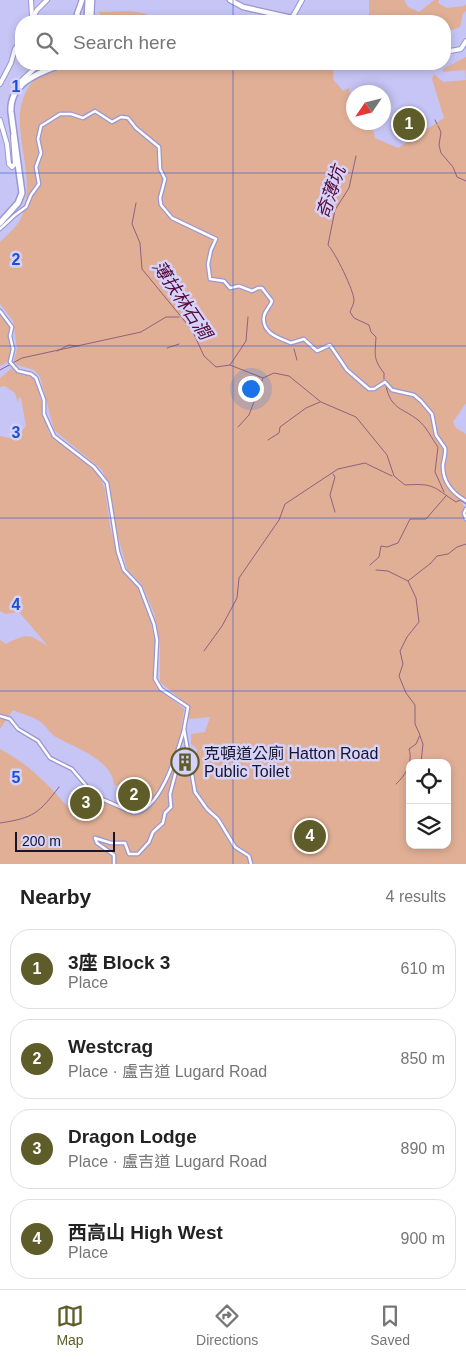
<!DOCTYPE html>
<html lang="en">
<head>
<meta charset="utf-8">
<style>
  :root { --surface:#fff; --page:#f2f2f2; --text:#222; --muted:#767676; --line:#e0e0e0; --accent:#5e5c29 }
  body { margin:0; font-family:Helvetica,"Noto Sans TC",sans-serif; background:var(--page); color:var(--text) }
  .controls { position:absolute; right:15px; bottom:15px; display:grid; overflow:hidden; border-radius:10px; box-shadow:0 2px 8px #0003 }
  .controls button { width:45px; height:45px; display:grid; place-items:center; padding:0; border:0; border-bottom:1px solid var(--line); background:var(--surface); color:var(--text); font:25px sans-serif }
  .compass { position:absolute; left:346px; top:85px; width:45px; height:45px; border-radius:50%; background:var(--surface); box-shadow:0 2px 8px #0003; rotate:235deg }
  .scale { position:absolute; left:15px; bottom:12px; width:100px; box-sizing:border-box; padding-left:5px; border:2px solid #17152b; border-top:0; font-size:14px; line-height:18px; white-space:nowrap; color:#17152b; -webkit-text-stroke:4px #d5d3f9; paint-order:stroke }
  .you { position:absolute; left:250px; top:388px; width:18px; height:18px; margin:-12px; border:4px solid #fff; border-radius:50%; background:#1a73e8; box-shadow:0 0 0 8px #1a73e833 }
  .badge { display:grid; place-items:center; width:32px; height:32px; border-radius:50%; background:var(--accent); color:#fff; font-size:16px; font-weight:700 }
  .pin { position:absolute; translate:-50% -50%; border:2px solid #fff; box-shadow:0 1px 5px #0006 }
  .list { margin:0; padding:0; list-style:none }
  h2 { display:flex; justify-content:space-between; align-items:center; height:65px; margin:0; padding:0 20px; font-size:21px }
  h2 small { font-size:16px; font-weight:400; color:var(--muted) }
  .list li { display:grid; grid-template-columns:32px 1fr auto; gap:15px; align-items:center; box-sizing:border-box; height:80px; margin:0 10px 10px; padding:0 10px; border:1px solid var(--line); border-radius:20px }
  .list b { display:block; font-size:19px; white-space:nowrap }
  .list p { margin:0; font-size:16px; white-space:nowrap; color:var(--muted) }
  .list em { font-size:16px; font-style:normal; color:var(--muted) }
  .icon { flex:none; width:28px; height:28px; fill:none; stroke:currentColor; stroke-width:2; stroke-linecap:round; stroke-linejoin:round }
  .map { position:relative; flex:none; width:466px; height:864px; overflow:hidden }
  .search { position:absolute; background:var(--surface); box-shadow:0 2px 8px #0003; left:15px; right:15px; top:15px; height:55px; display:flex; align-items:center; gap:12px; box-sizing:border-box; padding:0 18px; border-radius:20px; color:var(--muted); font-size:19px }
  .sheet { height:425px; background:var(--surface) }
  nav { display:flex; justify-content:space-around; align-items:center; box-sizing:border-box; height:70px; border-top:1px solid var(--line); background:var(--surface); font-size:14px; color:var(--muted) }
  nav a { display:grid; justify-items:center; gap:2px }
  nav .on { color:var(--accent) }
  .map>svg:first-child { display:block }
</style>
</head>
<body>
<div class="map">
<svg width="466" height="864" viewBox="0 0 466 864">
  <rect width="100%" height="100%" fill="#c7c5f6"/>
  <g fill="#e1af96" fill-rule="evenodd">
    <path d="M369 0H404L408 7 419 12 434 0H439L438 3 447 8 464 6 466 4V11L463 14 460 27 445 32V21H376L369 15Z"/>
    <path d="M99 12C117 12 144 7 157 21H102Z"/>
    <path d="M466 57V403L453 422 456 428 466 434V502H461L466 509V864H0V749C14 757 27 765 38 776 56 791 65 808 86 820L104 799C117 806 128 809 143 804L140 787 114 785C112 759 75 748 56 737 50 734 47 727 42 723 35 717 22 714 13 710L0 729V640L6 644C28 633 28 634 48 646L19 612 6 614 0 611V436L15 439 26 426 21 398 19 397 18 403 15 393 5 386 0 387V378L12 368 14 371 31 375 36 380 49 433 98 473 105 489 110 527 123 572 138 588 149 615 155 642V685L184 709 179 745 185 752 188 749 197 756V749L191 744V734L205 732 210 717 188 719 190 707 160 682V642L154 613 142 585 127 569 115 526 110 488 102 470 54 430 40 377 34 370 17 365 14 360 17 349 13 321 0 304V242C7 235 19 225 22 216 40 167 0 119 34 80 43 73 66 70 77 64H334L333 79 343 91 349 88 350 97H353L354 122 372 123 375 138 398 148 444 118 432 79 434 74 443 82 466 80 465 70 443 72V69ZM410 763H447V845H410Z"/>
    <path d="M0 310C12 326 15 342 9 361L0 366Z"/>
  </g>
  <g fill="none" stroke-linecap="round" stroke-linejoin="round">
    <g stroke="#8d627f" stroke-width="1">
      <path d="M435 120 437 124"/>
      <path d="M438 126 441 132 439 145 441 153 453 167 457 177 466 181"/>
      <path d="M356 156 349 188 335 210 328 245C335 252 354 291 354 300 354 304 351 309 350 312L354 318 369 325 371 332 376 337C375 355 373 359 384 373V379"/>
      <path d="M326 173 335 210"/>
      <path d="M136 203 132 224 140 243 142 269 192 330 204 356 216 367 230 365 263 378 274 373 289 376 321 402 356 417 387 455 394 476 405 485C435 483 433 487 456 502L460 500 466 504"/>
      <path d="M167 348 179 344"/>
      <path d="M294 349 297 360"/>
      <path d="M57 351 69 345 79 346"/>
      <path d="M230 365 246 341 248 317"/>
      <path d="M0 370 22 358 141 332 166 317H179"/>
      <path d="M386 386C391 410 403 408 418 420 426 426 432 439 438 447L435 472 444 492"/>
      <path d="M238 427 249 415 263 378"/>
      <path d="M268 440 279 433 280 427 306 408 320 402"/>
      <path d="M333 474 335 477 330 495 335 512"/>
      <path d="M370 565 379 557 381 546 387 547 398 543 410 519H426L446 496"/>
      <path d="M376 570 388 571 408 581"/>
      <path d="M204 651 222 626 237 598 239 578 279 520 285 504 338 469 365 463 392 476"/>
      <path d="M420 736 423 744 421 763"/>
      <path d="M396 784C406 775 413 762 409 749L416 744 420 735 415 724V705L406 693 399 676 403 664 400 651 407 637 419 622 416 598 408 581 431 563 437 556 448 554 457 547 466 544"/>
      <path d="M0 823C34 818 39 813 59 787"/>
    </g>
    <g stroke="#9a96d1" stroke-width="5">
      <g id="pedestrian">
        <path d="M0 229 15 215 26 207 31 195 39 184 36 167 41 153 38 139 41 126 60 114H71L83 118 95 111 112 122 121 117 128 118 136 128 159 147 160 169 165 179 160 198 161 205 172 218 216 239 211 250 208 264 210 279 224 281 230 288 239 286 252 291 258 288H262L272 301C270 307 265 310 264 316 261 333 279 338 291 343L304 339 317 351 330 345 347 370 369 389H374L385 382 392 390 414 395 421 401 432 414 436 435 445 448C446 454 444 459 443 464 442 482 452 493 466 501"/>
        <path d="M0 311 12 327 10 336 13 349 10 362 18 371 31 374 36 378 44 400V414L54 436 94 467 107 483 118 552 124 570 140 587 154 624 157 640 155 679 161 689 188 707 184 729 195 792 207 809 218 819 235 847 249 856 251 864"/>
        <path d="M466 509 464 513 466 519"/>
        <path d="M0 716 10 719 18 729 38 741 50 758 72 769 95 796 134 813C161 810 177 753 184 730"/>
        <path d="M114 864V855L97 843 95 838 111 843H125L129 854H138L149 842 153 832 163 823 165 813 171 807 170 794 178 764 188 753"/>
      </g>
    </g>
    <g stroke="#9a96d1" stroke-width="6">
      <g id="minor">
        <path d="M31 0 32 16"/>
        <path d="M31 21 37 10 47 0"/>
        <path d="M295 21 292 18 302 0"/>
        <path d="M337 21 339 19"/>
        <path d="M445 52 461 49 466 41"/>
        <path d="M0 84 11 63 15 49 21 41"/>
        <path d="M21 87 19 83 35 68 48 64"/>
        <path d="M0 120 7 144 9 164 12 167 15 164 13 136"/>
      </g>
    </g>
    <g stroke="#9a96d1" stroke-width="7">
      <g id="tertiary">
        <path d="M230 0 243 7 292 18"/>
        <path d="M80 21 77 14 82 0"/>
        <path d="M91 21 92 0"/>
      </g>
    </g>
    <g stroke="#9a96d1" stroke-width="8">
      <g id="secondary">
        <path d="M87 21 88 0"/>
        <path d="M0 223 18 203 22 193 11 112C9 82 41 72 63 64"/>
      </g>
    </g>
    <use href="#pedestrian" stroke="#fff" stroke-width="2.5"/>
    <use href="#minor" stroke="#fff" stroke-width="4"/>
    <use href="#tertiary" stroke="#fff" stroke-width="4.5"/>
    <use href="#secondary" stroke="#fff" stroke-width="5"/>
  </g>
  <path fill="none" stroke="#1d4ed8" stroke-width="1" stroke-opacity="0.55" d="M233 0V21M233 64V864M0 173H466M0 346H466M0 518H466M0 691H466"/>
  <defs>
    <g id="building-ring" transform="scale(1.4375)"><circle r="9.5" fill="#d5d3f9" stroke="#5e5c29" stroke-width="1.5"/><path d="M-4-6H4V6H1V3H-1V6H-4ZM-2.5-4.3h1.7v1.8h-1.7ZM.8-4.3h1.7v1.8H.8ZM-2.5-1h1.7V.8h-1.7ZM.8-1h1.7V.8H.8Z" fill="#5e5c29"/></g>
  </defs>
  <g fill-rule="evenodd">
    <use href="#building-ring" x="185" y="762"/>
  </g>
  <g text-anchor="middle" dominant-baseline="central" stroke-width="5" stroke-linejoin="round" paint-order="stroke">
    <g font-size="16" fill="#17152b" stroke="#d5d3f9" text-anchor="start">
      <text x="204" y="753">克頓道公廁 Hatton Road<tspan x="204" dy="18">Public Toilet</tspan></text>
    </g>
    <g font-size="18" font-style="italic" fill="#560b3a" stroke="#d5d3f9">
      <text transform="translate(331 192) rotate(-71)">奇薄坑</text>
      <text transform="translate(182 300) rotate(56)">薄扶林石澗</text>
    </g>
  </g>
  <g font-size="16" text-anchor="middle" font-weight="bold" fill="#1d4ed8" stroke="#d5d3f9" stroke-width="5" stroke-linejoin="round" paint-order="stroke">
    <text x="16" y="92">1</text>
    <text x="16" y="265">2</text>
    <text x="16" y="438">3</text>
    <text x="16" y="610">4</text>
    <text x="16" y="783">5</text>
  </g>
</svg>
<div class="controls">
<button><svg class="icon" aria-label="locate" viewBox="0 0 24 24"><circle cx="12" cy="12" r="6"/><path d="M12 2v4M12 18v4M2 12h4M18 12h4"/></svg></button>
<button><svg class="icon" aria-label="layers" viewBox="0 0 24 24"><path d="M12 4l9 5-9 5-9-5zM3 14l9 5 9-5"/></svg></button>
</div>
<svg class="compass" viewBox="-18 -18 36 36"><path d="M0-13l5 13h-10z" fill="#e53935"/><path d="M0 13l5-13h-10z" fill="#767676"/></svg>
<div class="scale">200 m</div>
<div class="you"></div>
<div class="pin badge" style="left:409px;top:124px">1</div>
<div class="pin badge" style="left:134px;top:795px">2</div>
<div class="pin badge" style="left:86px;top:803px">3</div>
<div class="pin badge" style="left:310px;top:836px">4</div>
<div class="search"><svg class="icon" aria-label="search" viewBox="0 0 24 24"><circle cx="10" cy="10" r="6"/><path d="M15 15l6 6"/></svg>Search here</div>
</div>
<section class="sheet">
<h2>Nearby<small>4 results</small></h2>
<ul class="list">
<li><span class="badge">1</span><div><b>3座 Block 3</b><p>Place</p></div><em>610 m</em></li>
<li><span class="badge">2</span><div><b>Westcrag</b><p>Place · 盧吉道 Lugard Road</p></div><em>850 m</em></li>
<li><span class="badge">3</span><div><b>Dragon Lodge</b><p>Place · 盧吉道 Lugard Road</p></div><em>890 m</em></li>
<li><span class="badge">4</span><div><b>西高山 High West</b><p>Place</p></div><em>900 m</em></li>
</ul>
</section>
<nav>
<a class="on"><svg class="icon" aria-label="map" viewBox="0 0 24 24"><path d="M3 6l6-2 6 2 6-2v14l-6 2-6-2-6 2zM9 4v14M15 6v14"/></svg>Map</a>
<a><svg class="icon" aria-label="directions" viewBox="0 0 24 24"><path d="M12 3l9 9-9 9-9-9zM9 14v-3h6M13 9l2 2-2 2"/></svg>Directions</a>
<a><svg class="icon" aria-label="saved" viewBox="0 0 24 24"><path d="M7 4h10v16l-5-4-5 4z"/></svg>Saved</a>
</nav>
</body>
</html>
